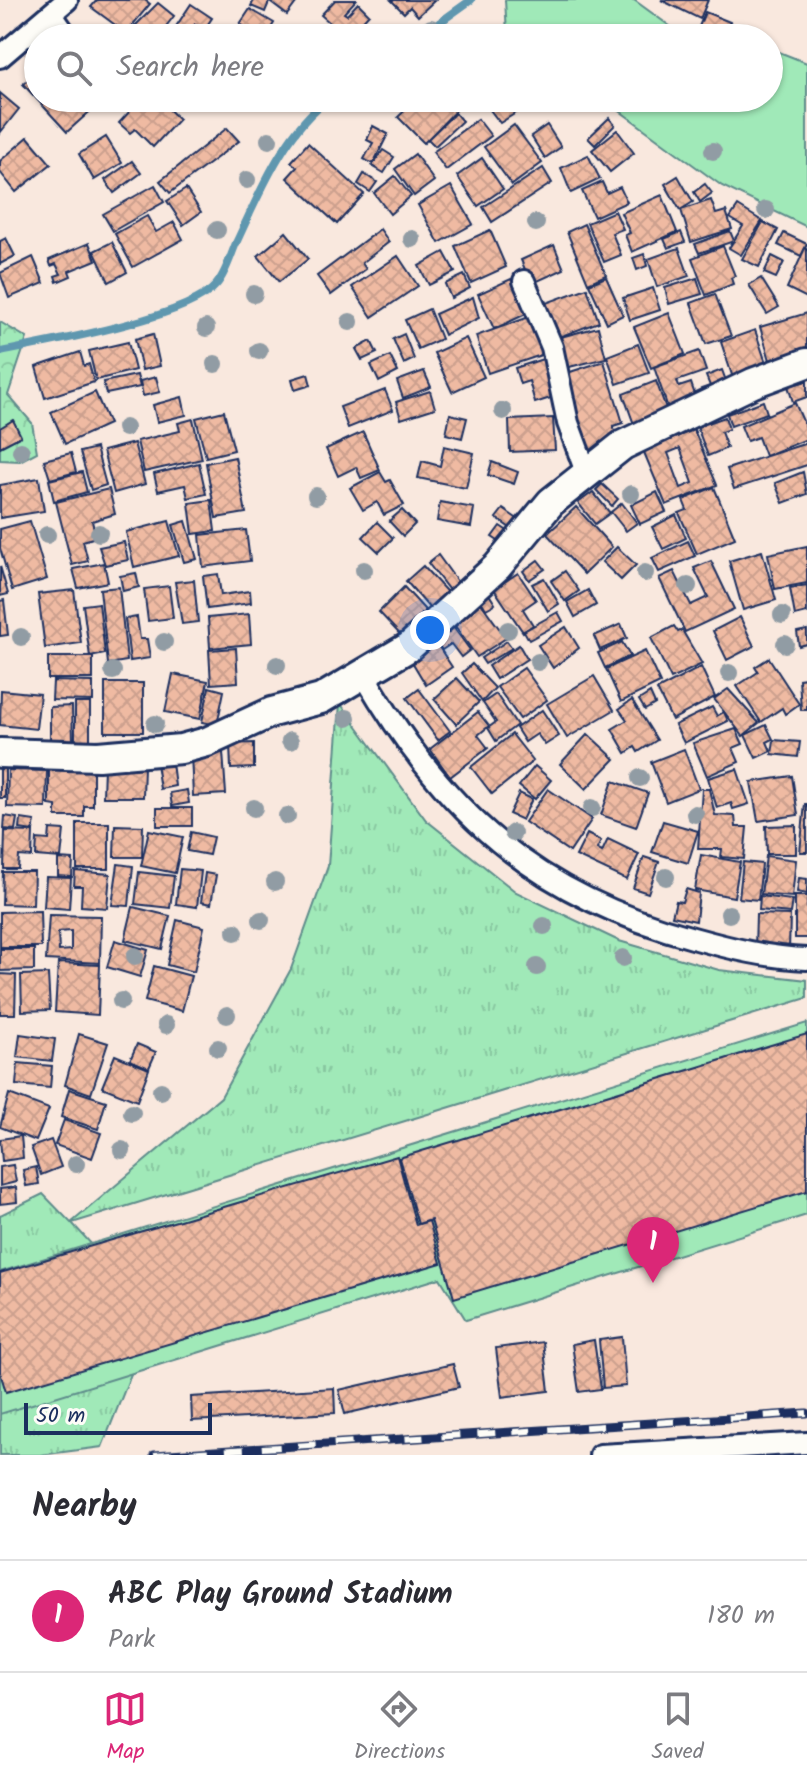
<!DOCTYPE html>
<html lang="en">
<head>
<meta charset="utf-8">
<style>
  :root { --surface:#fff; --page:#f2f2f3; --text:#2b2b33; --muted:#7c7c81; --line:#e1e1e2; --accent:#db2777 }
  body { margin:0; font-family:Kalam,sans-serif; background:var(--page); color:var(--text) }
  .scale { position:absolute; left:24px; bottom:20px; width:188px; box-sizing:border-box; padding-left:8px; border:4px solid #1b2f5e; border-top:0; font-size:22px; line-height:28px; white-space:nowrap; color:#1b2f5e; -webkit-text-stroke:6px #fdfcf7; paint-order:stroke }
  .you { position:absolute; left:430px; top:630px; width:28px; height:28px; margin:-20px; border:6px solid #fff; border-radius:50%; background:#1a73e8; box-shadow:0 0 0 12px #1a73e833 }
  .badge { display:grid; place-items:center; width:52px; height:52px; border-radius:50%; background:var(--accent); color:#fff; font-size:26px; font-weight:700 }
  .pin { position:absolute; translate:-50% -66px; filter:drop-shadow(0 2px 4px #0008) }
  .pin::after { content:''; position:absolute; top:42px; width:28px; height:24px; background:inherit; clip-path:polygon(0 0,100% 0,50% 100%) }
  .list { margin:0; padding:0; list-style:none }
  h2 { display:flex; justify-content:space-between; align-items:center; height:104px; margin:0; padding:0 32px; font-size:34px }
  h2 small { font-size:26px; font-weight:400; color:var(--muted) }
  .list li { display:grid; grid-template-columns:52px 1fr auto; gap:24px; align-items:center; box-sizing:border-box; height:112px; padding:0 32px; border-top:2px solid var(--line) }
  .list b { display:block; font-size:30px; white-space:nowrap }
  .list p { margin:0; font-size:26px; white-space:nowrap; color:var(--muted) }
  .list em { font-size:26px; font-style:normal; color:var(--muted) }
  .icon { flex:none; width:44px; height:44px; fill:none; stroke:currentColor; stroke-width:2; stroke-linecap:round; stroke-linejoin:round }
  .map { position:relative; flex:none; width:807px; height:1455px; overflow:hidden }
  .search { position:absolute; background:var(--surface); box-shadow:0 2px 6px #0004; left:24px; right:24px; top:24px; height:88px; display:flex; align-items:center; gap:20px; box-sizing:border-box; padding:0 28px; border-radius:44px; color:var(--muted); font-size:30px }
  .sheet { height:216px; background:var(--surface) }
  nav { display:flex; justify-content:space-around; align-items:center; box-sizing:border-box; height:112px; border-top:2px solid var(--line); background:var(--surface); font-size:22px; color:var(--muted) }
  nav a { display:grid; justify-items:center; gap:4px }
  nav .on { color:var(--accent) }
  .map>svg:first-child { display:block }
</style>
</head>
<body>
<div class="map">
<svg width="807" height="1455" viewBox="0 0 807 1455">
  <defs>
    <pattern id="grass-tufts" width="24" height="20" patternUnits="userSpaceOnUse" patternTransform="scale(2)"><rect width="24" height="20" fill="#a0e9b8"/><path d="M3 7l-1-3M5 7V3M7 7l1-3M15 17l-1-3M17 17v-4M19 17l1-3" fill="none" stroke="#89c8a1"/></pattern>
    <pattern id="forest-crowns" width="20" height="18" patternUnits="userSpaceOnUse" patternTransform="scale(2)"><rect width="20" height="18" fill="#a0e9b8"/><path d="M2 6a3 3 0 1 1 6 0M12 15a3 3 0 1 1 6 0" fill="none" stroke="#89c8a1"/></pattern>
    <pattern id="building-cross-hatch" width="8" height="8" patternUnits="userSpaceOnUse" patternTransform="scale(2)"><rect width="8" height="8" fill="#efbaa2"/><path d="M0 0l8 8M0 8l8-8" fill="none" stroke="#cca08e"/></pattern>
  </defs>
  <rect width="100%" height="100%" fill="#f9e8de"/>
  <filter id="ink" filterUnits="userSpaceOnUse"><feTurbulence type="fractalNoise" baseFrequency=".0125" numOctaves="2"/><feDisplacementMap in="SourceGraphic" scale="16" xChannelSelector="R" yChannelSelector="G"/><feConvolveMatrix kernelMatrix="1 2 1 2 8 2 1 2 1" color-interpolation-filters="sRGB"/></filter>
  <g filter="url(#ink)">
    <path fill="url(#grass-tufts)" stroke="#5e8c8b" stroke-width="2" d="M340 703 426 820 516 892 619 941 719 970 807 980V998L72 1223 93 1246 188 1230 102 1447 40 1455H0V1215L43 1194 71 1223 221 1097 291 969 328 866Z"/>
    <path fill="url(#forest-crowns)" stroke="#5e8c8b" stroke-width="2" d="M0 322 27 338 8 395 32 423 37 452 20 461 0 460Z"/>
    <g fill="#a0e9b8" stroke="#5e8c8b" stroke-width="2">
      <path d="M505 0H634L685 37 694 38H514L507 33Z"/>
      <path d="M769 48 807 63V227L722 186 602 98H769Z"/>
      <path d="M807 1023V1215L466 1320 440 1278 0 1414V1272Z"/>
    </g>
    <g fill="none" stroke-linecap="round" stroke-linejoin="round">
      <g stroke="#5f97af" stroke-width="8">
        <path d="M418 38 471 0"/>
        <path d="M0 352C45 343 189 318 216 285 226 274 231 254 237 241 259 194 286 128 330 98"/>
      </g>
    </g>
    <g fill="url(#building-cross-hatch)" stroke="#1b2f5e" stroke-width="2" fill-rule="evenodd">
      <path d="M97 0H145L150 4 126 33 91 7Z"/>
      <path d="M254 0H270L265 12 251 6Z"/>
      <path d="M273 0H292L296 3 287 15 271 3Z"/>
      <path d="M335 0H356L344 13 347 15 358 3 369 14 347 38 321 15Z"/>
      <path d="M391 0H435L418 16 410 7 404 13Z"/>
      <path d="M661 0H708L700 19Z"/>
      <path d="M158 3 174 16 157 38H132L127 34Z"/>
      <path d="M191 4 212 18 204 30 195 24 186 36 175 28Z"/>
      <path d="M250 9 274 23 265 38 240 24Z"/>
      <path d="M705 12 730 22 723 38 698 29Z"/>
      <path d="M38 71V98H89L96 106 67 132 23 84Z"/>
      <path d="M0 93 19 109 0 133Z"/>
      <path d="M103 98H123L112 108Z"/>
      <path d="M142 98H157L179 119 153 147 135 129 130 133 119 123Z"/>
      <path d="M418 98H468L424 143 398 117Z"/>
      <path d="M481 98H509L519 111 500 123Z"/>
      <path d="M455 113 462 121 435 146 428 139Z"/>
      <path d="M609 118 615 125 595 145 588 138Z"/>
      <path d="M478 119 491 136 446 170 433 152Z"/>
      <path d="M514 125 542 163 512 185 484 147Z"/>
      <path d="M547 125 561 147 545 158 531 136Z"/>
      <path d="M373 126 388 134 373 164 364 159 373 143 367 140Z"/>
      <path d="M227 128 239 141 170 193 160 181Z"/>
      <path d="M617 130 634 153 610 172 592 150Z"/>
      <path d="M28 137 51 164 16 192 0 172V161Z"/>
      <path d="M106 137 122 163 94 180 79 154Z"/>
      <path d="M308 143 364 194 337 224 287 178 297 167 291 162Z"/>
      <path d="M383 150 394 157 384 173 372 166Z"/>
      <path d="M415 154 434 181 414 196 395 169Z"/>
      <path d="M588 155 600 179 571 193 561 168Z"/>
      <path d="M482 158 503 189 478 206 457 176Z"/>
      <path d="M132 161 141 173 114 193 105 180Z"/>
      <path d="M543 168 552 183 492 222 483 207Z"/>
      <path d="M364 174 377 182 370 192 358 184Z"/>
      <path d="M395 176 411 196 390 214 374 193Z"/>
      <path d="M678 176 693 202 680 210 665 184Z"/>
      <path d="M602 182 607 193 620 187 627 202 594 217 582 191Z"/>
      <path d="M705 184 712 193 700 202 694 192Z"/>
      <path d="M155 185 164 202 113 231 103 214Z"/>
      <path d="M451 186 473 224 439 243 418 205Z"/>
      <path d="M186 189 201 212 183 225 167 201Z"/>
      <path d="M662 195 677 232 632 252 625 235 630 233 621 213Z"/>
      <path d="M711 200 716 214 726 211 732 229 691 242 681 210Z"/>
      <path d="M738 206 762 221 741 255 729 248 743 226 730 218Z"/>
      <path d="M615 211 623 229 612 233 621 255 604 262 587 223Z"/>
      <path d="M147 216 156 232 174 222 183 239 133 267 115 234Z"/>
      <path d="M763 222 778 230 759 267 742 259Z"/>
      <path d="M584 224 606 275 588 283 567 232Z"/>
      <path d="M380 229 389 242 362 263 366 269 331 295 317 276Z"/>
      <path d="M490 230 506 267 471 283 455 246Z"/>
      <path d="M730 231 734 241 699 253 695 244Z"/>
      <path d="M286 232 308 259 279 282 258 256Z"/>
      <path d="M681 232 685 242 668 248 664 239Z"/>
      <path d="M784 233 807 244 801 256 778 245Z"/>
      <path d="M6 238 15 256 0 264V241Z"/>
      <path d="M112 242 127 272 109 282 94 251Z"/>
      <path d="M89 243 96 260 69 271 71 276 57 282 55 276 61 274 56 264 51 266 49 260Z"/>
      <path d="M554 245 564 269 531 284 521 260Z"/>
      <path d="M723 246 735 276 731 278 733 284 706 295 692 258Z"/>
      <path d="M679 248 689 276 657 287 648 259Z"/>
      <path d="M805 248 807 249V298L787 288Z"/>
      <path d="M444 252 455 272 429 285 419 266Z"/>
      <path d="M644 254 647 266 637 270 633 258Z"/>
      <path d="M398 256 418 286 372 317 352 287Z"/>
      <path d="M772 256 784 262 776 278 764 273Z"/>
      <path d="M33 257 44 283 9 298 0 273Z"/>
      <path d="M464 275 470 288 451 298 445 284Z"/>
      <path d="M606 277 623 315 607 323 589 284Z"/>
      <path d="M697 278 702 294 669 304 665 288Z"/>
      <path d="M761 278 779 307 767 314 749 285Z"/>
      <path d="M511 279 526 314 494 329 478 294Z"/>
      <path d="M587 288 599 322 556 338 546 303Z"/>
      <path d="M653 288 660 310 630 320 623 298Z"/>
      <path d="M715 294 731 336 706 344 691 303Z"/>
      <path d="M473 297 479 318 444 335 435 314Z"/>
      <path d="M429 309 441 339 418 349 405 320Z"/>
      <path d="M669 313 685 354 651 368 634 327Z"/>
      <path d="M807 313V360L773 370 760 327Z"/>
      <path d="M532 316 544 354 488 373 476 336Z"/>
      <path d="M598 327 606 358 565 368 557 338Z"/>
      <path d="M755 330 769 372 735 384 721 342Z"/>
      <path d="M153 334 160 366 142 370 135 339Z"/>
      <path d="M404 334 414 359 404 364 393 339Z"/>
      <path d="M466 338 484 377 452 392 434 353Z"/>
      <path d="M371 341 377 353 362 360 356 349Z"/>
      <path d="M128 342 135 370 96 380 89 351Z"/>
      <path d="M638 344 649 373 617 384 607 356Z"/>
      <path d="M699 351 706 371 677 381 679 387 691 383 699 407 671 417 654 367Z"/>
      <path d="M80 352 84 366 89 364 94 382 45 398 36 367Z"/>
      <path d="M390 356 398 372 379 382 371 365Z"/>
      <path d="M549 357 560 395 535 403 529 381 520 384 515 368Z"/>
      <path d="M604 361 623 423 613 426 619 443 585 454 564 374Z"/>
      <path d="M722 370 730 392 706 402 701 389 710 386 706 376Z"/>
      <path d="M424 371 431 387 403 398 397 381Z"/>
      <path d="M308 374 311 385 295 390 292 379Z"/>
      <path d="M137 375 140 387 106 394 103 382Z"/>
      <path d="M156 377 160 392 143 396 140 381Z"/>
      <path d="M656 381 668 414 635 427 623 394Z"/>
      <path d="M807 381V397L793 402 788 386Z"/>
      <path d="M385 390 393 410 348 428 340 407Z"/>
      <path d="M430 391 435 408 401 419 396 402Z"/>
      <path d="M95 392 109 424 65 444 51 412Z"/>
      <path d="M182 397 186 415 157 422 153 405Z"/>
      <path d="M763 401 767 413 731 426 727 414Z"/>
      <path d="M795 403 807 430V439L765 456 758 437 747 441 741 426Z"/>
      <path d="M224 411 234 450 206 457 196 418Z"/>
      <path d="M450 414 467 418 462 438 446 434Z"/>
      <path d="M725 417 729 429 721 432 727 448 708 456 697 427Z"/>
      <path d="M553 418 555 450 510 452 509 420Z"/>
      <path d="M193 419 202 459 144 472 137 441 180 431 178 423Z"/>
      <path d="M13 420 21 436 0 447V428Z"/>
      <path d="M694 430 717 485 666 505 643 450ZM680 448 693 483 681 488 668 453Z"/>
      <path d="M363 432 380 470 361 478 356 467 338 476 326 449Z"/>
      <path d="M134 443 145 484 114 493 103 451Z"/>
      <path d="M807 443V465L734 489 727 469Z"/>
      <path d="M444 446 474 453 466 488 418 478 422 461 440 466Z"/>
      <path d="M96 448 106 485 91 490 80 452Z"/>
      <path d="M71 453 76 472 50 479 44 460Z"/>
      <path d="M235 457 246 513 216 518 206 463Z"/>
      <path d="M492 462 518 472 514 484 488 475Z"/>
      <path d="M199 463 206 494 188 498 185 485 158 491 154 474Z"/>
      <path d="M82 472 87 492 54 501 49 480Z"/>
      <path d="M380 472 386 482 390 480 404 505 384 515 377 502 363 510 350 488Z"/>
      <path d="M803 472 807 494 783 503 775 483Z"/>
      <path d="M39 478 44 511 0 518V485Z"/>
      <path d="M602 484 618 499 612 506 596 490Z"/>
      <path d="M714 487 735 538 697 554 679 513 687 510 683 500Z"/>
      <path d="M109 489 115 514 92 521 96 537 83 541 88 561 72 565 56 502Z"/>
      <path d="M593 492 610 513 595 524 578 503Z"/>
      <path d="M657 492 666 512 640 524 631 505Z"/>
      <path d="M211 500 215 531 193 534 189 503Z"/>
      <path d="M440 502 474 508 471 527 437 521Z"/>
      <path d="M622 503 637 523 626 531 611 512Z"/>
      <path d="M576 507 612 547 584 574 547 534Z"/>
      <path d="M503 509 519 520 513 530 496 518Z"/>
      <path d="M402 510 415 524 403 536 389 521Z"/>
      <path d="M676 515 686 538 663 549 652 527Z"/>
      <path d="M30 521 47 579 12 590 0 548V529Z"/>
      <path d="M169 521 179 556 134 567 126 532Z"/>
      <path d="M186 521 197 559 184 562 173 525Z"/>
      <path d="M377 522 393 538 379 552 363 537Z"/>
      <path d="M500 526 509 532 501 543 492 537Z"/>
      <path d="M246 530 250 561 203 567 200 535Z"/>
      <path d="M688 541 695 556 659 572 652 558Z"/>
      <path d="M124 542 128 560 105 565 99 547Z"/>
      <path d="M807 546V583L775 589 768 554Z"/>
      <path d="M617 547 636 565 621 580 602 562Z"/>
      <path d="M762 551 776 600 743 610 729 561Z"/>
      <path d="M438 555 464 591 455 598 428 563Z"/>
      <path d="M538 560 545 569 529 580 523 571Z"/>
      <path d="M711 561 734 609 685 632 659 578 674 571 691 605 708 597 694 568Z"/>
      <path d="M104 563 108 582 78 588 73 569Z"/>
      <path d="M0 566 8 594 0 596Z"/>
      <path d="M423 566 455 601 437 617 406 581Z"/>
      <path d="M565 571 579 591 565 601 551 581Z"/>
      <path d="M136 573 139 587 123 591 120 576Z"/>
      <path d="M518 573 536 600 523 609 533 625 523 632 494 589Z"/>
      <path d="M218 574 221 595 250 591 251 603 207 609 203 576Z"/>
      <path d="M544 578 559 604 548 611 532 584Z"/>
      <path d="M194 580 198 622 182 624 175 582Z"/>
      <path d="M807 585V613L795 616 790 588Z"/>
      <path d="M169 586 173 618 148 621 144 589Z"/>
      <path d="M119 587 127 661 108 664 100 589Z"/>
      <path d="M404 587 434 620 409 644 379 612Z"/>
      <path d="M74 590 81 643 45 648 38 594Z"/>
      <path d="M588 590 596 605 575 617 567 602Z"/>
      <path d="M489 594 495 604 486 609 480 599Z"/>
      <path d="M4 600 8 635 0 636V601Z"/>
      <path d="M99 603 105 654 90 657 83 605Z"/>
      <path d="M481 603 506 638 477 657 453 623Z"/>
      <path d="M558 612 563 621 529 640 524 631Z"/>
      <path d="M249 614 251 644 210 648 208 618Z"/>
      <path d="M137 617 140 639H147L150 658 130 661 125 619Z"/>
      <path d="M740 617 754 646 727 660 713 631Z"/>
      <path d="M451 624 470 650 461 657 451 644 442 650 433 638Z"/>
      <path d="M621 624 627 638 600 650 594 636Z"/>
      <path d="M674 626 678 632 682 630 702 664 671 679 651 638Z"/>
      <path d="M566 627 579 648 553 668 538 645Z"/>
      <path d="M807 630V644L799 646 797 632Z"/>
      <path d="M433 638 452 667 426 685 408 655Z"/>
      <path d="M507 641 512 648 485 664 481 658Z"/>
      <path d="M622 642 630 656 605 668 598 653Z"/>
      <path d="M519 645 527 659 496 679 488 666Z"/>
      <path d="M236 648 238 682 211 684 209 650Z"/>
      <path d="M645 651 660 683 621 702 606 669Z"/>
      <rect x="48" y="657" width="45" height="22"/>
      <path d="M769 658 799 704 785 714 782 708 761 722 737 686 758 672 755 667Z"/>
      <path d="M472 664 495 688 482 702 462 673Z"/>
      <path d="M701 667 715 697 672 720 657 690Z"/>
      <path d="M524 668 547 700 520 719 497 687Z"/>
      <path d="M173 674 208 681 200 719 165 712Z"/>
      <path d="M594 676 614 710 567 738 547 704Z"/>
      <path d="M457 678 479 702 456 724 434 699Z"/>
      <path d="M807 678V710H801L799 679Z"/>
      <path d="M53 681 93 682V701L52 700Z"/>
      <rect x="105" y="683" width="38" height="49"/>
      <path d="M209 687 224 691 217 725 202 722Z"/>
      <path d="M419 689 450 731 438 740 407 698Z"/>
      <path d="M728 689 759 723 743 736 714 699Z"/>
      <path d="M1 690 40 694 36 729 0 725Z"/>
      <path d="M650 693 655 704 645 710 639 700Z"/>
      <path d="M496 694 517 725 496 741 488 728 496 722 483 703Z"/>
      <path d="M632 700 657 740 638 752 635 747 626 753 612 729 627 720 619 709Z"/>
      <rect x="75" y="703" width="15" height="41"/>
      <path d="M72 706 73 740 50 741V707Z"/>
      <path d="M712 707 717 716 724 712 728 721 684 743 675 725Z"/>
      <path d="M542 710 559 736 545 745 537 734 525 742 516 728Z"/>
      <path d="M478 712 489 726 478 735 488 748 450 777 430 749Z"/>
      <path d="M766 725 773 739 767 742 771 751 756 758 745 735Z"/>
      <path d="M736 729 743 744 733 748 739 762 707 776 693 743Z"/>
      <path d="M512 734 533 761 492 794 471 767Z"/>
      <path d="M588 734 615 759 586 789 560 764Z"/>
      <path d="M774 740 800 742 798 757 772 754Z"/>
      <path d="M254 743V768L231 769 230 744Z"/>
      <path d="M684 749 699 789 666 802 651 762Z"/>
      <path d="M223 752 226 794 193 796 191 754Z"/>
      <path d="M171 755 175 786 160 789 155 757Z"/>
      <path d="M104 766H144L143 797H103Z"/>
      <path d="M535 766 551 780 535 799 519 786Z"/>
      <path d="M49 768H93V806H84V817H56V806L49 805Z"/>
      <rect x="0" y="769" width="5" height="29"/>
      <path d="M737 769 749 804 733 809 731 803 717 808 708 778Z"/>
      <path d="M8 770 47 771 46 808 7 807Z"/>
      <path d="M792 776 798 815 758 821 751 782Z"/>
      <path d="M613 781 648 793 636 827 601 815Z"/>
      <path d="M548 789 592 819 570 852 525 822Z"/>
      <path d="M702 789H709L715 815 735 816 736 827H747L744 859 721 857 722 849H698Z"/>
      <path d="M187 790 189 803 172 806 170 793Z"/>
      <path d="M519 793 532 799 522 820 509 814Z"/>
      <path d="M805 804H807V852H800Z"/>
      <rect x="157" y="808" width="35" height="18"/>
      <path d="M5 816 17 818 15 830 4 829Z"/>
      <path d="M21 819 35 821 33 831 20 829Z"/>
      <path d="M663 821 698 831 688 863 652 852Z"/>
      <rect x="77" y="823" width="32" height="46"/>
      <path d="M115 825 143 826 142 857H114Z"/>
      <path d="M796 825V854H767L766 826Z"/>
      <path d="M50 829 64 830 61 858 36 856 37 839 49 840Z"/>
      <path d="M149 830 183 837 175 873 141 866Z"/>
      <path d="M5 831 33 832 32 857 19 856 18 869H4Z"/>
      <path d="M191 832 213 837 209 855 187 851Z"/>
      <path d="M587 834 601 841 597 849 602 852 608 839 639 854 627 880 576 856Z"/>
      <path d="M701 855 740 862 734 897 695 890Z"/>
      <path d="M766 856 796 860 792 897 761 894Z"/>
      <path d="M644 857 659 862 648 893 633 888Z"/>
      <path d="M58 859 73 860 72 877 58 876Z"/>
      <path d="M743 862 762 864 758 900 739 898Z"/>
      <path d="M118 864 133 866 129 906 112 905Z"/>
      <path d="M180 869 201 871 197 907 176 904Z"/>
      <path d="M75 871 110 874 107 908 81 906 82 886H74Z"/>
      <path d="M3 872H34L33 905 2 904Z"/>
      <path d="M139 872 174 876 170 908 135 904Z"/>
      <path d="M205 873 216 875 211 904 201 902Z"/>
      <path d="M46 877 71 878 69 909 44 907Z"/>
      <path d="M799 878 807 879V894L797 892Z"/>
      <path d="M686 889 699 893 696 921 672 916 676 901 682 902Z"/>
      <path d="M760 896 792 900 790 913 759 910Z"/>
      <rect x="795" y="896" width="12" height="42"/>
      <path d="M133 907 170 916 162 949 125 940Z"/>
      <path d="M40 911 41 947H0V912Z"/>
      <path d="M756 914 790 915 789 950 755 949Z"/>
      <path d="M49 915 101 916 100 963 46 960ZM71 931V950L59 951 58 932Z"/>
      <path d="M177 920 204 927 194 972 167 965Z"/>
      <path d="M115 940 148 950 140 977 107 967Z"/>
      <path d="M0 949H34V970L0 971Z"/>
      <path d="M58 963 100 965 98 1015 55 1012Z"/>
      <path d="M154 966 191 976 182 1011 145 1001Z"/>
      <path d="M0 974 16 975 15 1014H0Z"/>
      <path d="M48 974 50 1010 22 1011 21 975Z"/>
      <path d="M20 1034 55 1039 52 1061 17 1057Z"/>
      <path d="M79 1034 108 1043 91 1094 65 1085Z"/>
      <path d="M807 1034V1191L454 1298 431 1220 418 1224 399 1158Z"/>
      <path d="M137 1044 156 1052 149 1068 130 1060Z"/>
      <path d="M115 1055 149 1069 137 1101 102 1087Z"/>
      <path d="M18 1063 52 1066 50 1088 16 1085Z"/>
      <path d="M69 1089 106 1101 98 1129 61 1117Z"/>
      <path d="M9 1094 49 1109 36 1141 0 1127Z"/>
      <path d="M64 1120 101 1133 92 1158 55 1145Z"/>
      <path d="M21 1136 23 1158 2 1161 0 1139Z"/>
      <path d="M51 1140 61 1167 41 1175 31 1147Z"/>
      <path d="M397 1156 416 1225 429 1221 441 1263 6 1392 0 1372V1273Z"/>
      <path d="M13 1165 16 1182 0 1186V1167Z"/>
      <path d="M36 1167 39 1184 26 1186 23 1170Z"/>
      <path d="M16 1187 17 1202 0 1204V1189Z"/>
      <path d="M622 1337 626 1386 603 1388 599 1340Z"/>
      <path d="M594 1340 601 1389 579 1392 572 1344Z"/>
      <path d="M543 1342 549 1391 502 1397 496 1348Z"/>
      <path d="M453 1364 459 1387 345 1414 339 1390Z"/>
      <path d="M334 1388 335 1413 192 1421 191 1397Z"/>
    </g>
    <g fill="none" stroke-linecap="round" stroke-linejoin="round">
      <g stroke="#1b2f5e" stroke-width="26">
        <g id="street">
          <path d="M52 15 68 38"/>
          <path d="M0 57 67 0"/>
          <path d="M524 281 552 347 568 423 586 472"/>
          <path d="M364 675C444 813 536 896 693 938 729 948 769 958 807 959"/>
          <path d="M600 1455 807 1443"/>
        </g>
      </g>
      <g stroke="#1b2f5e" stroke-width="34">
        <path id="secondary" d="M0 753 98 756 181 749 207 742 272 712 321 699 409 647 497 567 551 502 623 445 753 383 807 363"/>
      </g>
      <use href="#street" stroke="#fdfcf7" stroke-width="20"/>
      <use href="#secondary" stroke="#fdfcf7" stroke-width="28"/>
      <g stroke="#1b2f5e" stroke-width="9">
        <path id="rail" d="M154 1455 807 1413"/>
      </g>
      <use href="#rail" stroke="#fdfcf7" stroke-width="6" stroke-dasharray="18" stroke-linecap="butt"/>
    </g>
    <g fill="#919ca4">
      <circle cx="431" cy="28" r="9"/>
      <circle cx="269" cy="140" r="9"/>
      <circle cx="713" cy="151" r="9"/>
      <circle cx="247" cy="180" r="9"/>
      <circle cx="766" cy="210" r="9"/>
      <circle cx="536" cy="223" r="9"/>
      <circle cx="217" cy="230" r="9"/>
      <circle cx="412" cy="239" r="9"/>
      <circle cx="254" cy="294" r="9"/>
      <circle cx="350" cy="322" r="9"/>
      <circle cx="206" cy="328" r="9"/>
      <circle cx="259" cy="351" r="9"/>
      <circle cx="215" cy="364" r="9"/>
      <circle cx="503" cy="411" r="9"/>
      <circle cx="125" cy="428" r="9"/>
      <circle cx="21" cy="451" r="9"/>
      <circle cx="631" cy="494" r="9"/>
      <circle cx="316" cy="496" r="9"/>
      <circle cx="99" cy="533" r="9"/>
      <circle cx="47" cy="535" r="9"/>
      <circle cx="364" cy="570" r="9"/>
      <circle cx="645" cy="573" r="9"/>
      <circle cx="688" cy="586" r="9"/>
      <circle cx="782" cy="615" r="9"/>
      <circle cx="508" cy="630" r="9"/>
      <circle cx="21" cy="637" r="9"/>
      <circle cx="164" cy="642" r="9"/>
      <circle cx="785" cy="644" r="9"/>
      <circle cx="538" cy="662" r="9"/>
      <circle cx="277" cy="665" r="9"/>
      <circle cx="113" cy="671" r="9"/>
      <circle cx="729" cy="673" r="9"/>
      <circle cx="347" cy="718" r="9"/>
      <circle cx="155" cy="724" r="9"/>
      <circle cx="290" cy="741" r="9"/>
      <circle cx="640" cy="778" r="9"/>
      <circle cx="254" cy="808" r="9"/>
      <circle cx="592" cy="808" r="9"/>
      <circle cx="695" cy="814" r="9"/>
      <circle cx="287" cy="816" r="9"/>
      <circle cx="513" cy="833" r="9"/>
      <circle cx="666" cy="877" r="9"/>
      <circle cx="275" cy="882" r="9"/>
      <circle cx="729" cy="914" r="9"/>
      <circle cx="261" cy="920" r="9"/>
      <circle cx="544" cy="926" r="9"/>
      <circle cx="235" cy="932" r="9"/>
      <circle cx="135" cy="956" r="9"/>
      <circle cx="623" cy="958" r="9"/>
      <circle cx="537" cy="967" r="9"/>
      <circle cx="121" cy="1001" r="9"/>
      <circle cx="227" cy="1015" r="9"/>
      <circle cx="166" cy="1025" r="9"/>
      <circle cx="218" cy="1048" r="9"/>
      <circle cx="161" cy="1091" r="9"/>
      <circle cx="132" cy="1113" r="9"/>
      <circle cx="122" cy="1150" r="9"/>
      <circle cx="76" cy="1164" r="9"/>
    </g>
  </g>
</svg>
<div class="scale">50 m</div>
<div class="you"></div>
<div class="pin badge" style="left:653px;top:1283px">1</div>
<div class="search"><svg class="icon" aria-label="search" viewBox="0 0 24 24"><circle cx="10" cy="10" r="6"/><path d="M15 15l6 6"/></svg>Search here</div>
</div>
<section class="sheet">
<h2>Nearby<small></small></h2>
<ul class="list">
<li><span class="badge">1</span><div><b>ABC Play Ground Stadium</b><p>Park</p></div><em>180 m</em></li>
</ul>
</section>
<nav>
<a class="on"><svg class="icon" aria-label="map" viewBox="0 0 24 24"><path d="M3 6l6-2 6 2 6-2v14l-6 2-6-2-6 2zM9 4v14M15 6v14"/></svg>Map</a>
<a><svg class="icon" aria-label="directions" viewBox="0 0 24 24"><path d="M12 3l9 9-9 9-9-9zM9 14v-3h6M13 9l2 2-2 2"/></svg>Directions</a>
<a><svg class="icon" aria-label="saved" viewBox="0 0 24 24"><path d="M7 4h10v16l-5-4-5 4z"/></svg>Saved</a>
</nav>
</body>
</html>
